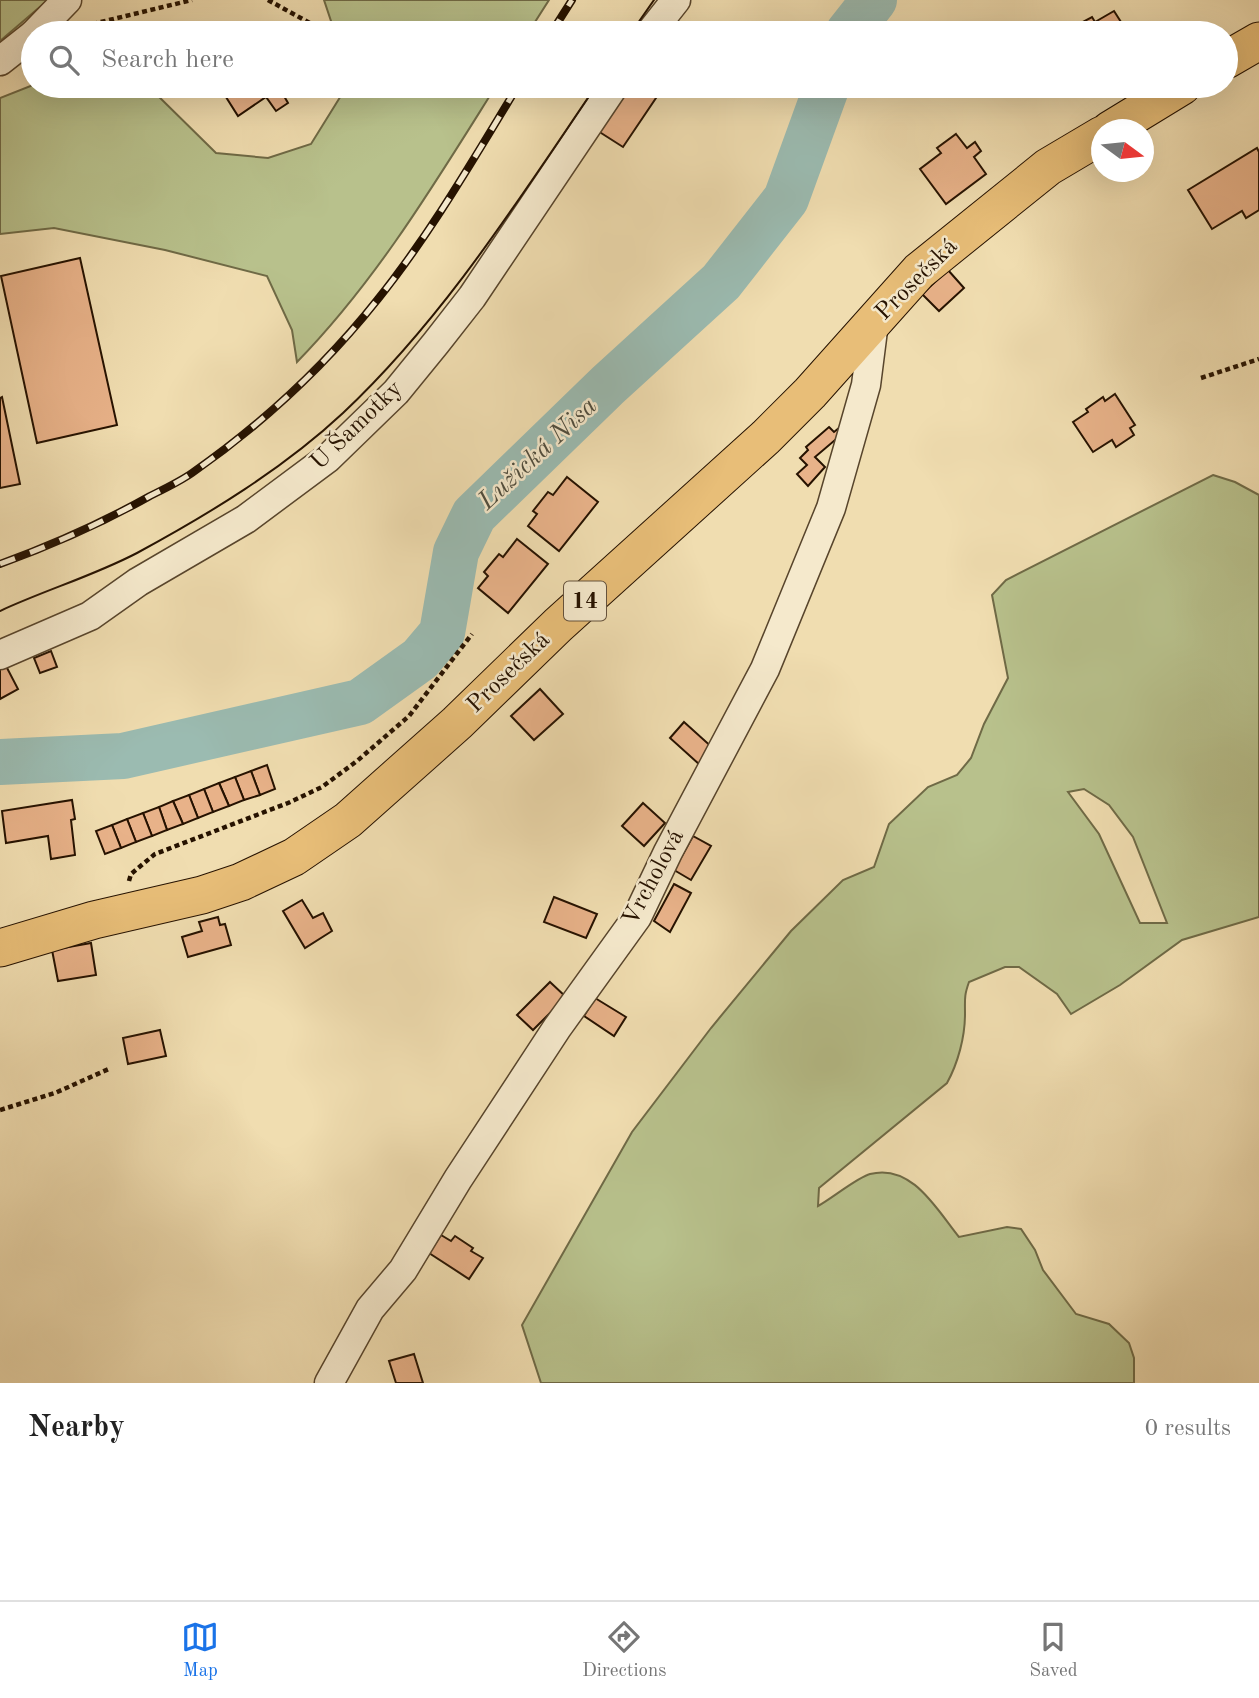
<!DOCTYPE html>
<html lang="en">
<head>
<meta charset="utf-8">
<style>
  :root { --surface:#fff; --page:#f6f6f6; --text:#222; --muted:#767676; --line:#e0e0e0; --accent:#1a73e8 }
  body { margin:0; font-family:"Old Standard TT",serif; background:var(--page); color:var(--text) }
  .compass { position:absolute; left:1091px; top:119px; width:63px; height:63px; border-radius:50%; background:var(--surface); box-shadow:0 7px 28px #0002; rotate:105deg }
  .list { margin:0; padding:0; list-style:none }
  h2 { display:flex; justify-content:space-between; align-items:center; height:91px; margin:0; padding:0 28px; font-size:30px }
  h2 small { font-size:23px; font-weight:400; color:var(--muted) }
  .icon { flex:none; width:38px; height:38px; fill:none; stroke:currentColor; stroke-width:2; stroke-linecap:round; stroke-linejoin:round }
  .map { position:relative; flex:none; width:1259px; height:1383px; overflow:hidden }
  .search { position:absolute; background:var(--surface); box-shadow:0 7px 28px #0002; left:21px; right:21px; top:21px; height:77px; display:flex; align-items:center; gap:18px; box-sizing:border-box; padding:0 24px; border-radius:38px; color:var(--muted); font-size:26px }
  .sheet { height:217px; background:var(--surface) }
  nav { display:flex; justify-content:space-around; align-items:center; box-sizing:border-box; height:98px; border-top:2px solid var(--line); background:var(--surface); font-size:19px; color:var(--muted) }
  nav a { display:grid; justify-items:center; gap:4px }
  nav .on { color:var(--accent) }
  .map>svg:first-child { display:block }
</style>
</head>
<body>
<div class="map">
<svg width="1259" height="1383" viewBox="0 0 1259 1383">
  <rect width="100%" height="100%" fill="#f0ddb0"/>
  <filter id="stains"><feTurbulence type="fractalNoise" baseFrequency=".00286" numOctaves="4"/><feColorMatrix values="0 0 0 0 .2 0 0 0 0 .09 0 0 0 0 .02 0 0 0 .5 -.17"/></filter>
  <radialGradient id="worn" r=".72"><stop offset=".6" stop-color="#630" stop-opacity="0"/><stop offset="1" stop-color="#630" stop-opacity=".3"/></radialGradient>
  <g fill="#b8c18c" stroke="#6f6a46" stroke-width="2" fill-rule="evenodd">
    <path d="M0 0H48L0 41Z"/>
    <path d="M324 0H549L528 33H335Z"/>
    <path d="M33 85 148 86 216 153 268 158 311 144 347 86H496C435 183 377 280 297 362L292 330 267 276 165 250 54 228 0 234V98Z"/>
    <path d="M1213 475 1235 482 1259 495V917L1182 940 1120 985 1071 1014 1057 994 1019 967H1005L969 982C964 996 965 999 965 1014 965 1037 958 1063 947 1083L819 1188 818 1206C831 1199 858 1177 870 1174 912 1163 937 1210 959 1237L1007 1227 1021 1229 1035 1250 1043 1270 1076 1314 1109 1324 1129 1343 1134 1358V1383H541L522 1325 632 1132 711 1028 791 931 843 880 874 867 889 824 928 787 957 775 971 758 984 724 1008 678 992 595 1006 580ZM1084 789 1109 805 1133 837 1167 923H1140L1099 834 1068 792Z"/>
  </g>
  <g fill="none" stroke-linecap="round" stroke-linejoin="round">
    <g stroke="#9bbbb1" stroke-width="46">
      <path d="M848 33 874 0"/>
      <path d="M0 762 123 756 360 702 420 659 442 633 456 552 474 515 608 385 721 282 786 199 827 86"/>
    </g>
  </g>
  <g fill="#e8b289" stroke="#261200" stroke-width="2">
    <path d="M1114 11 1128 33H1080L1075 26 1092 17 1095 22Z"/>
    <path d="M219 86H298L284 96 288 103 276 111 266 97 238 116Z"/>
    <path d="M628 86H644L658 95 623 147 598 131Z"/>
    <path d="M956 134 967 148 975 142 981 151 974 157 986 174 946 204 920 169 941 153 937 148Z"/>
    <path d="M1257 148 1259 152V210L1246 218 1242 211 1212 229 1188 190Z"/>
    <path d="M80 258 117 425 37 443 1 276Z"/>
    <path d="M948 270 964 288 939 311 922 294Z"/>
    <path d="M1115 394 1135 425 1130 428 1134 435 1116 447 1112 440 1093 452 1073 422 1088 412 1086 409 1103 397 1105 401Z"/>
    <path d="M2 397 20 484 0 488V398Z"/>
    <path d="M829 427 834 432 839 428 841 435 815 457 825 467 808 486 797 474 807 465 800 458 808 450 806 447Z"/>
    <path d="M567 477 598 502 559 551 528 526 537 514 533 511 548 492 553 495Z"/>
    <path d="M517 539 548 564 508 613 478 588 488 576 484 572 499 554 503 557Z"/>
    <path d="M51 651 57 667 40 673 34 658Z"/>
    <path d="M6 666 18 689 0 699V669Z"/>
    <path d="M540 689 563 714 534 740 511 716Z"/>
    <path d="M684 722 714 749 700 765 670 738Z"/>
    <path d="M267 765 275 789 260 795 251 771Z"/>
    <path d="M251 771 260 795 244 800 235 777Z"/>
    <path d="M235 777 244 800 229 806 219 783Z"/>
    <path d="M219 783 229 806 213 812 204 789Z"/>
    <path d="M204 789 213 812 198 818 189 795Z"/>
    <path d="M189 795 198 818 183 824 173 801Z"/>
    <path d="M72 800 75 819 71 820 75 855 51 859 48 836 6 843 2 811Z"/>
    <path d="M173 801 183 824 167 830 159 807Z"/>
    <path d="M643 803 665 823 644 846 622 826Z"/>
    <path d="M159 807 167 830 152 836 143 813Z"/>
    <path d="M143 813 152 836 136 842 127 819Z"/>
    <path d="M127 819 136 842 121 848 112 825Z"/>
    <path d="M112 825 121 848 105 854 96 831Z"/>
    <path d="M693 836 711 846 691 880 674 870Z"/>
    <path d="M674 884 691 893 670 932 654 921Z"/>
    <path d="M554 897 597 914 586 938 544 922Z"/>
    <path d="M302 900 313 918 323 913 332 931 305 948 283 911Z"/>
    <path d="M218 917 220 925 225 924 231 945 188 957 182 937 202 931 199 922Z"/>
    <path d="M91 943 96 975 58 981 52 950Z"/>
    <path d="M550 982 566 997 533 1030 517 1015Z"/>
    <path d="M595 998 626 1017 614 1036 584 1016Z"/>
    <path d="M160 1030 166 1056 128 1064 123 1038Z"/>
    <path d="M441 1235 451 1241 455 1236 473 1248 471 1251 483 1258 469 1279 429 1253Z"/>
    <path d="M414 1354 423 1383H396L389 1361Z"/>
  </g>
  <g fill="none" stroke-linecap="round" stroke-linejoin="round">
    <g stroke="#58452c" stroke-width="31">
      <g id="minor">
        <path d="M35 33 67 0"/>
        <path d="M650 33 676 0"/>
        <path d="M0 61 33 35"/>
        <path d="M0 655 90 616 138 582 246 519 328 458 396 392 436 343 472 297 614 86"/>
        <path d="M329 1383 370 1309 403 1270 458 1179 557 1028 637 917 668 852 765 669 831 508 866 385 874 322"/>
      </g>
    </g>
    <g stroke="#261200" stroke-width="39">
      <g id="major">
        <path d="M1226 60 1259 41"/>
        <path d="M1110 130 1182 86"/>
        <path d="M0 948 94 920 202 895 241 882 294 857 348 820 457 723 558 625 766 437 810 393 919 271 1048 167 1102 135"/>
      </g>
    </g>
    <g stroke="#261200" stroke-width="4.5" stroke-dasharray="5 3.5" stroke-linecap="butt">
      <path d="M268 0 328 33"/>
      <path d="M76 28 192 0"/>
      <path d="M1201 378 1259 359"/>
      <path d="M129 881 131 874 155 854 288 803 322 787 357 761 409 716 472 634"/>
      <path d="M0 1110 55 1093 111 1068"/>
    </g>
    <use href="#minor" stroke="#f5e9cc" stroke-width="28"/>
    <use href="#major" stroke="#e8be78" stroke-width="37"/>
    <g stroke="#261200" stroke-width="2">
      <path d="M631 33 654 0"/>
      <path d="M0 611C45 590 93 576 137 553 209 514 283 469 343 413 444 318 519 199 596 86"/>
    </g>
    <g stroke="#261200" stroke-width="8">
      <g id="rail">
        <path d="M551 33 572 0"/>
        <path d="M0 564C52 545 102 523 150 496 164 489 179 482 192 473 262 424 325 366 378 299 431 233 474 158 518 86"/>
      </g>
    </g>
    <use href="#rail" stroke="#f5e9cc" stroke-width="5" stroke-dasharray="16" stroke-linecap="butt"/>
  </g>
  <g text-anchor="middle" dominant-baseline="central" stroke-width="5" stroke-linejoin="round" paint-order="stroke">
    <rect fill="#f5e9cc" stroke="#64523d" stroke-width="2" x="564" y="581.5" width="42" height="39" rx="5"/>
    <g font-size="23" font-weight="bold" fill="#261200">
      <text x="585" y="601">14</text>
    </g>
    <g font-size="24" fill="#261200" stroke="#f5e9cc">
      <text transform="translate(917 280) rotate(-45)">Prosečská</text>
      <text transform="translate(357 426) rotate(-44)">U Šamotky</text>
      <text transform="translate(509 673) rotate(-44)">Prosečská</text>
      <text transform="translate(654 878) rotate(-62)">Vrcholová</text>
    </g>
    <g font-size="26" font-style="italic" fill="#4f4d3e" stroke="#f5e9cc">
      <text transform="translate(538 454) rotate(-43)">Lužická Nisa</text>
    </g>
  </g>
  <rect width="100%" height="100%" filter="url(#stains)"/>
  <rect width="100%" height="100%" fill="url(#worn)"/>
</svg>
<svg class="compass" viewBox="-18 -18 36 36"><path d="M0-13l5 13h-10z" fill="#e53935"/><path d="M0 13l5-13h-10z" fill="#767676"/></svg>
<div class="search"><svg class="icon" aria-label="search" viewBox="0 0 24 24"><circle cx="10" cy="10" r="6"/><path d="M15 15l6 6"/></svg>Search here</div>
</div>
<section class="sheet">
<h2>Nearby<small>0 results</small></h2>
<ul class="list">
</ul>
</section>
<nav>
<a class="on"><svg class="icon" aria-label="map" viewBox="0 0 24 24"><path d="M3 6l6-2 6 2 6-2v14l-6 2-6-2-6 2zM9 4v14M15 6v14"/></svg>Map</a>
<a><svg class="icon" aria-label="directions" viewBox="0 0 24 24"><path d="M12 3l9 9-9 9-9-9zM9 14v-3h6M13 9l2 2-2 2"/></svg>Directions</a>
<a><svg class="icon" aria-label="saved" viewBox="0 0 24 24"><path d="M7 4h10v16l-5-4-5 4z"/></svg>Saved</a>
</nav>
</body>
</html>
